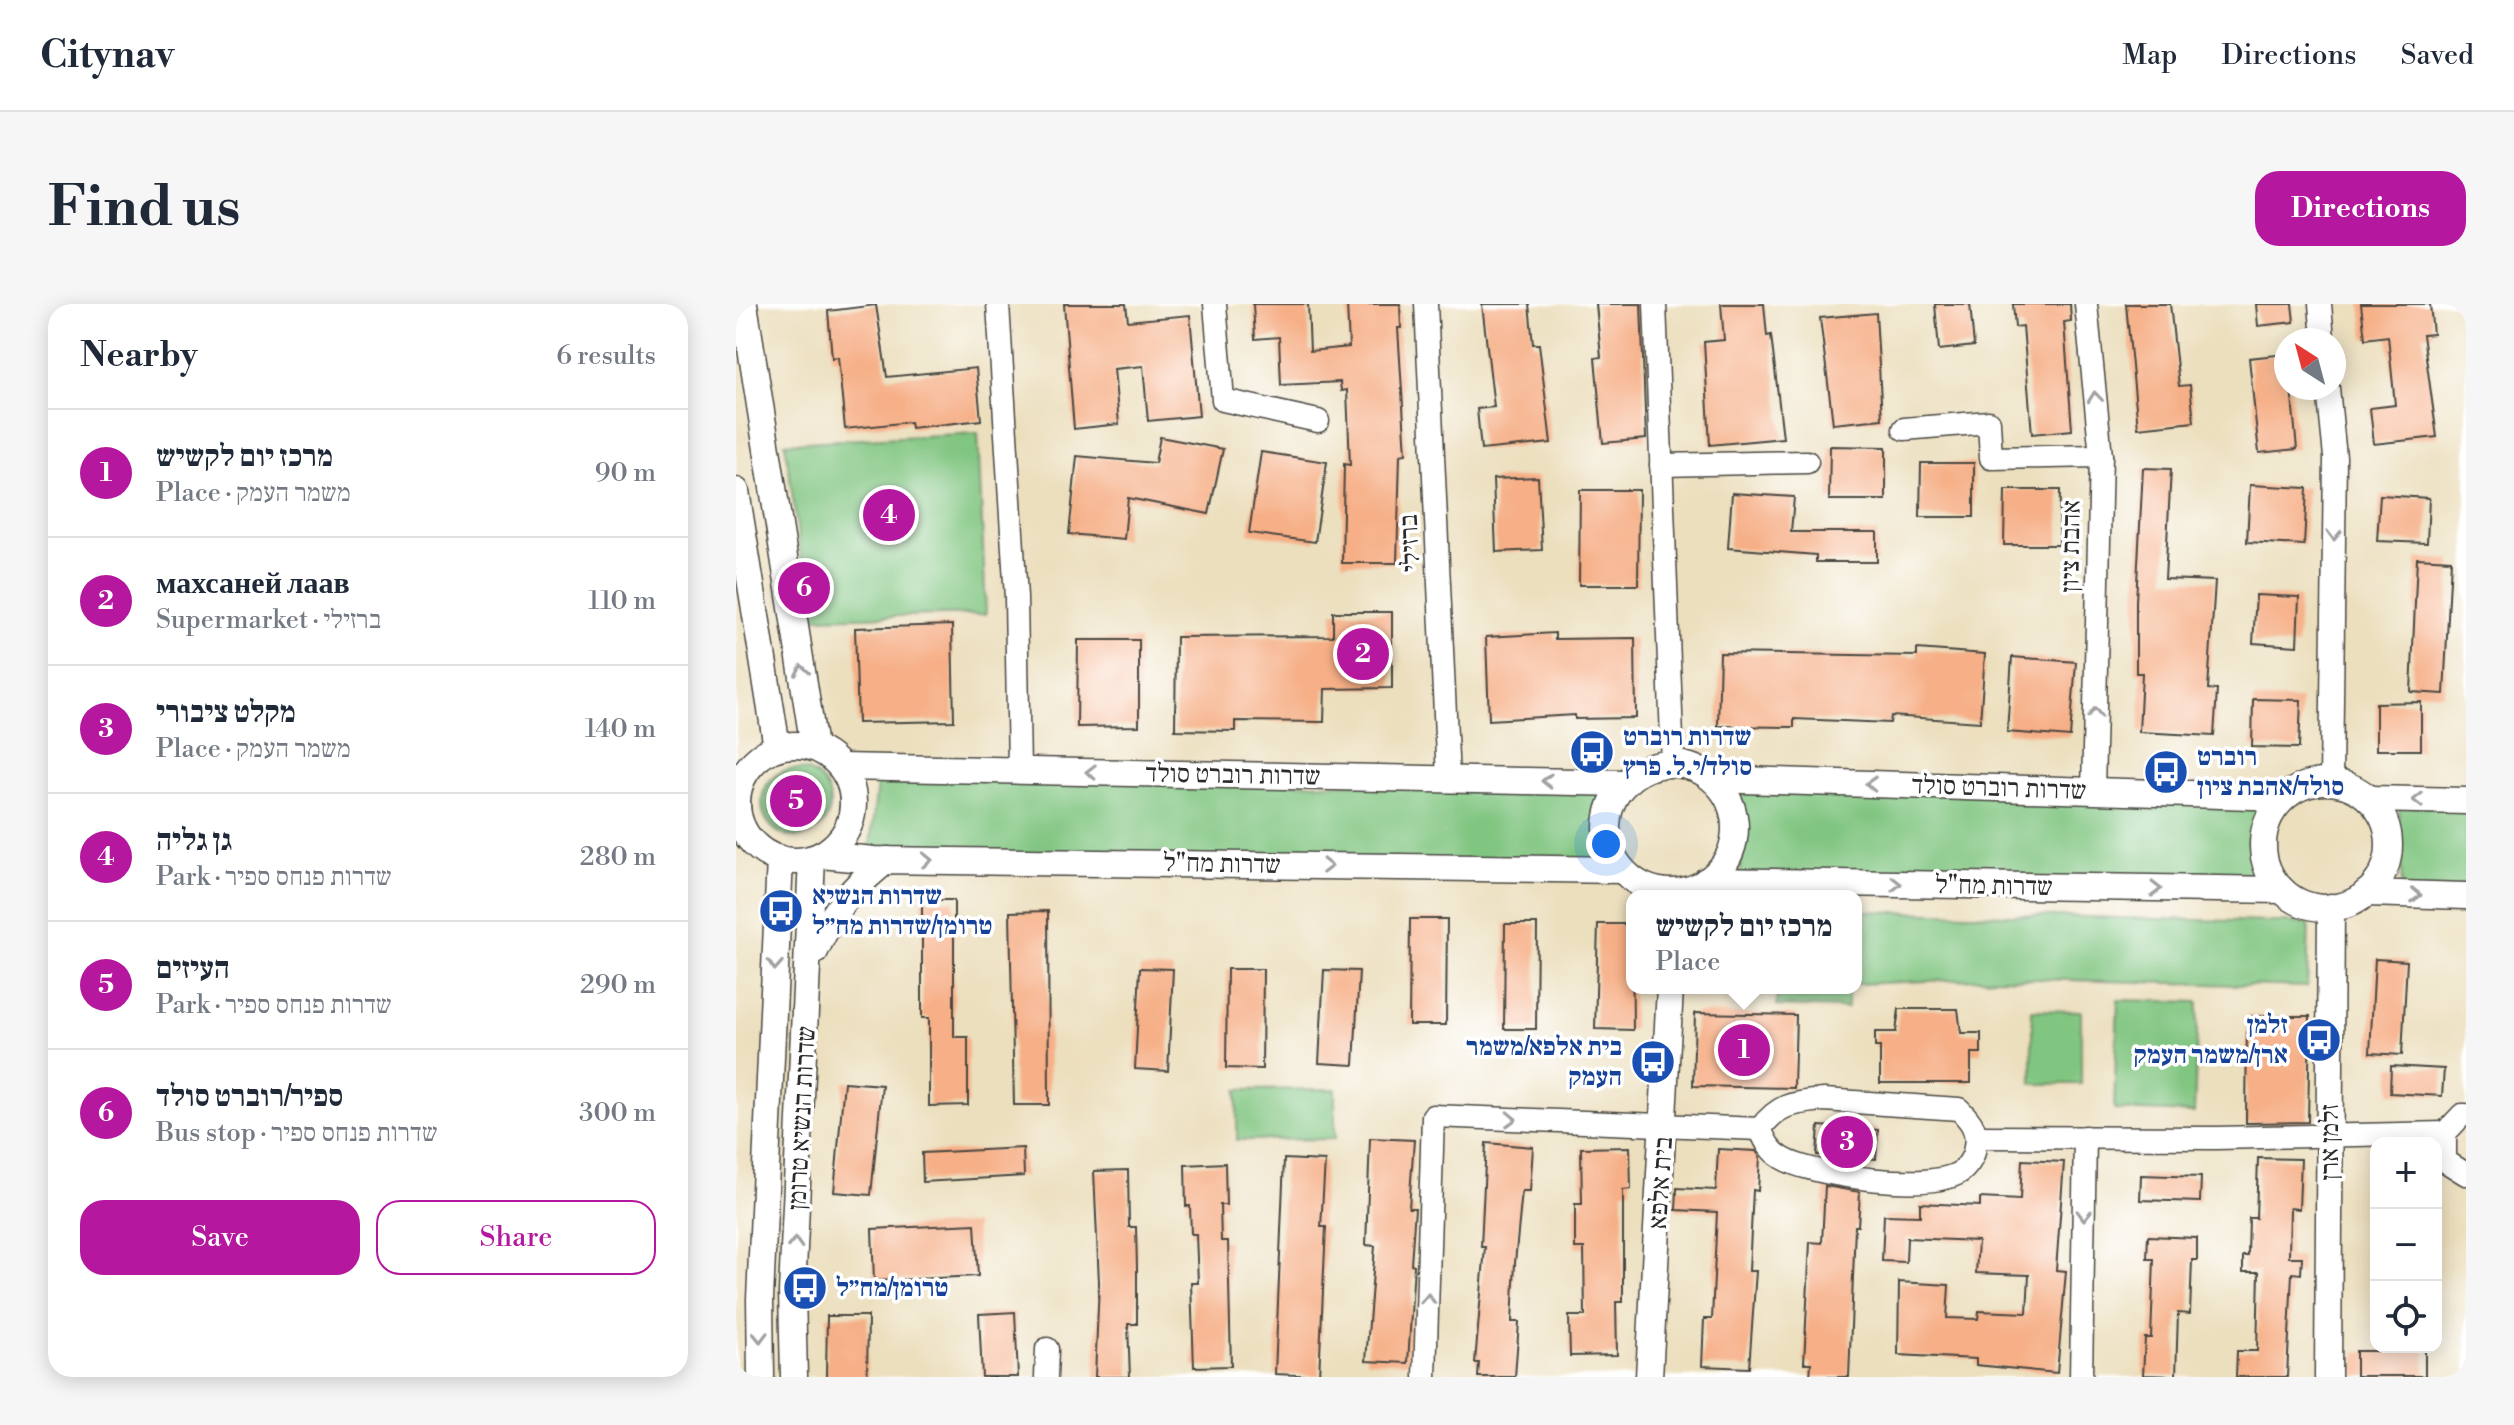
<!DOCTYPE html>
<html lang="en">
<head>
<meta charset="utf-8">
<style>
  :root { --surface:#fff; --page:#f6f6f7; --text:#1f2937; --muted:#747a83; --line:#e0e1e3; --accent:#b5179e }
  body { margin:0; font-family:"Libre Bodoni","Frank Ruhl Libre",serif; background:var(--page); color:var(--text) }
  .controls { position:absolute; right:24px; bottom:24px; display:grid; overflow:hidden; border-radius:16px; box-shadow:0 4px 20px #0003 }
  .controls button { width:72px; height:72px; display:grid; place-items:center; padding:0; border:0; border-bottom:2px solid var(--line); background:var(--surface); color:var(--text); font:40px sans-serif }
  .compass { position:absolute; left:1538px; top:24px; width:72px; height:72px; border-radius:50%; background:var(--surface); box-shadow:0 4px 20px #0003; rotate:324deg }
  .you { position:absolute; left:870px; top:540px; width:28px; height:28px; margin:-20px; border:6px solid #fff; border-radius:50%; background:#1a73e8; box-shadow:0 0 0 12px #1a73e833 }
  .badge { display:grid; place-items:center; width:52px; height:52px; border-radius:50%; background:var(--accent); color:#fff; font-size:26px; font-weight:700 }
  .pin { position:absolute; translate:-50% -50%; border:4px solid #fff; box-shadow:0 2px 8px #0006 }
  .popup { position:absolute; left:890px; top:586px; width:236px; height:104px; box-sizing:border-box; display:grid; place-content:center; border-radius:16px; background:var(--surface); filter:drop-shadow(0 2px 6px #0005); font-size:26px; white-space:nowrap; color:var(--muted) }
  .popup b { font-size:30px; color:var(--text) }
  .popup::after { content:''; position:absolute; left:50%; top:100%; margin-left:-16px; border:16px solid transparent; border-top-color:var(--surface) }
  .list { margin:0; padding:0; list-style:none }
  h2 { display:flex; justify-content:space-between; align-items:center; height:104px; margin:0; padding:0 32px; font-size:34px }
  h2 small { font-size:26px; font-weight:400; color:var(--muted) }
  .list li { display:grid; grid-template-columns:52px 1fr auto; gap:24px; align-items:center; box-sizing:border-box; height:128px; padding:0 32px; border-top:2px solid var(--line) }
  .list b { display:block; font-size:30px; white-space:nowrap }
  .list p { margin:0; font-size:26px; white-space:nowrap; color:var(--muted) }
  .list em { font-size:26px; font-style:normal; color:var(--muted) }
  .actions { display:flex; gap:16px; padding:24px 32px }
  .actions a { flex:1; padding:18px 0; border:2px solid var(--accent); border-radius:24px; text-align:center; font-size:28px; color:var(--accent) }
  .actions .main { background:var(--accent); color:#fff }
  .icon { flex:none; width:44px; height:44px; fill:none; stroke:currentColor; stroke-width:2; stroke-linecap:round; stroke-linejoin:round }
  .map { position:relative; flex:none; width:1730px; height:1073px; overflow:hidden; border-radius:24px }
  header { display:flex; align-items:center; gap:48px; box-sizing:border-box; height:112px; padding:0 40px; background:var(--surface); border-bottom:2px solid var(--line) }
  header strong { font-size:38px }
  nav { display:flex; gap:44px; margin-inline-start:auto; font-size:28px }
  .intro { display:flex; align-items:center; justify-content:space-between; box-sizing:border-box; height:192px; padding:0 48px }
  h1 { margin:0; font-size:56px }
  .button { padding:20px 36px; border-radius:24px; background:var(--accent); color:#fff; font-size:28px; font-weight:700 }
  main { display:flex; gap:48px; padding:0 48px }
  aside { flex:1; background:var(--surface); border-radius:24px; box-shadow:0 4px 20px #0003 }
  .map>svg:first-child { display:block }
</style>
</head>
<body>
<header>
<strong>Citynav</strong>
<nav><a>Map</a><a>Directions</a><a>Saved</a></nav>
</header>
<div class="intro"><h1>Find us</h1><a class="button">Directions</a></div>
<main>
<aside>
<h2>Nearby<small>6 results</small></h2>
<ul class="list">
<li><span class="badge">1</span><div><b>מרכז יום לקשיש</b><p>Place · משמר העמק</p></div><em>90 m</em></li>
<li><span class="badge">2</span><div><b>махсаней лаав</b><p>Supermarket · ברזילי</p></div><em>110 m</em></li>
<li><span class="badge">3</span><div><b>מקלט ציבורי</b><p>Place · משמר העמק</p></div><em>140 m</em></li>
<li><span class="badge">4</span><div><b>גן גליה</b><p>Park · שדרות פנחס ספיר</p></div><em>280 m</em></li>
<li><span class="badge">5</span><div><b>העיזים</b><p>Park · שדרות פנחס ספיר</p></div><em>290 m</em></li>
<li><span class="badge">6</span><div><b>ספיר/רוברט סולד</b><p>Bus stop · שדרות פנחס ספיר</p></div><em>300 m</em></li>
</ul>
<div class="actions"><a class="main">Save</a><a>Share</a></div>
</aside>
<div class="map">
<svg width="1730" height="1073" viewBox="0 0 1730 1073">
  <rect width="100%" height="100%" fill="#fff"/>
  <filter id="ink" filterUnits="userSpaceOnUse"><feTurbulence type="fractalNoise" baseFrequency=".0125" numOctaves="2"/><feDisplacementMap in="SourceGraphic" scale="16" xChannelSelector="R" yChannelSelector="G"/><feConvolveMatrix kernelMatrix="1 2 1 2 8 2 1 2 1" color-interpolation-filters="sRGB"/></filter>
  <filter id="wash" filterUnits="userSpaceOnUse"><feTurbulence type="fractalNoise" baseFrequency=".006" numOctaves="4" result="noise"/><feDisplacementMap in="SourceGraphic" scale="32" xChannelSelector="R" yChannelSelector="G"/><feGaussianBlur stdDeviation="1.8" result="paint"/><feColorMatrix in="noise" values="0 0 0 0 0 0 0 0 0 0 0 0 0 0 0 0 0 1.4 0 .05"/><feComposite in="paint" operator="in"/></filter>
  <g filter="url(#wash)">
    <rect width="100%" height="100%" fill="#ecdfbe"/>
    <path fill="#ddcfb1" d="M955 684H1034V692L955 690Z"/>
    <g fill="#80c580" stroke="#567856" stroke-width="2">
      <path d="M242 129 250 310 74 314 49 139Z"/>
      <circle cx="60" cy="499" r="34"/>
      <path d="M142 471 865 485 864 559 133 551Z"/>
      <path d="M1003 482 1521 499V585L1005 573Z"/>
      <path d="M1663 502 1730 503V592H1666Z"/>
      <path d="M1120 607 1573 619 1571 683 1264 674 1120 680Z"/>
      <path d="M1042 684H1112L1111 704 1041 702Z"/>
      <path d="M1382 696 1462 698 1458 809 1378 806Z"/>
      <path d="M1296 706 1345 707V780H1296Z"/>
      <path d="M599 785V835L501 836V786Z"/>
    </g>
    <g id="blocks">
      <g fill="#f6af86">
        <path d="M328 0H390L392 17 454 11 463 112 412 117 407 62 378 65 383 120 338 125Z"/>
        <path d="M517 0H572L574 47 613 43 611 0H664L665 24H662L670 150 664 151 661 259H606L608 160 614 161 611 86 605 87 604 78 545 81 543 33 519 35Z"/>
        <path d="M746 0H793L797 40H803L815 139 745 146 741 105 758 103Z"/>
        <path d="M860 0H905L910 135 867 139 859 54 865 53Z"/>
        <path d="M985 0H1028L1031 32 1035 31 1047 134 974 141 968 38 988 36Z"/>
        <path d="M1199 0H1234L1238 42 1203 46Z"/>
        <path d="M1277 0H1334L1335 17 1328 18 1336 126 1296 130 1287 22 1279 23Z"/>
        <path d="M1390 0H1434L1443 82 1454 81 1458 118 1402 124Z"/>
        <path d="M1520 0H1556L1558 18 1522 22Z"/>
        <path d="M1625 0H1694L1697 30 1687 31 1701 133 1638 140 1634 104 1659 101 1652 32 1629 35Z"/>
        <path d="M140 1 151 73 240 64 245 116 175 124 174 118 109 125 102 53 96 54 92 7Z"/>
        <path d="M1140 9 1146 115 1097 120 1084 14Z"/>
        <path d="M1550 50V84H1555L1561 145 1523 149 1513 54Z"/>
        <path d="M424 133 487 145 473 210 392 194 388 235 333 230 341 152 419 159Z"/>
        <path d="M1094 142 1150 143V196H1093Z"/>
        <path d="M525 148 591 158 579 238 513 229Z"/>
        <path d="M1185 159H1238V213H1184Z"/>
        <path d="M1407 164 1435 165 1429 275 1479 277 1472 385 1481 386 1478 432 1403 428 1406 369H1400V298Z"/>
        <path d="M802 173 806 246 760 248 757 175Z"/>
        <path d="M1514 181 1571 184 1568 241 1511 238Z"/>
        <path d="M844 186H903L902 281H843Z"/>
        <path d="M1269 186H1324L1323 241H1268Z"/>
        <path d="M996 189 1058 193 1055 228H1141V258H1080V251L992 244Z"/>
        <path d="M1644 191 1693 194 1691 239 1641 237Z"/>
        <path d="M1681 254 1715 256 1708 390 1675 388Z"/>
        <path d="M1520 291 1563 293 1561 342 1517 339Z"/>
        <path d="M597 308H656V384L589 385 588 418 499 417V427L439 426 440 333 597 332Z"/>
        <path d="M216 321 218 417 122 419 119 324Z"/>
        <path d="M819 329V335L899 334 900 414 839 415V411L753 416 750 333Z"/>
        <path d="M342 336H403V422L341 423Z"/>
        <path d="M1181 345 1249 350 1244 418 1155 412 1154 419 1058 415V423L982 422 984 349 1181 352Z"/>
        <path d="M1276 353 1340 358 1334 433 1271 428Z"/>
        <path d="M1517 395 1565 396 1563 444 1516 443Z"/>
        <path d="M1685 398V446H1640V399Z"/>
        <path d="M186 596H218V733H232V801L193 802V714H186Z"/>
        <path d="M312 607 313 801H278L274 608Z"/>
        <path d="M674 615H711L710 721H673Z"/>
        <path d="M769 620H801L800 725H768Z"/>
        <path d="M862 620H896L897 726 859 725Z"/>
        <path d="M1639 655 1671 657 1666 751 1634 749Z"/>
        <path d="M404 664 437 665 432 767 399 765Z"/>
        <path d="M491 665H527L526 765 490 764Z"/>
        <path d="M588 666 623 667 618 761 583 759Z"/>
        <path d="M1163 705H1222L1225 729H1245V749H1235V779H1144V743H1139V728H1160Z"/>
        <path d="M959 709 1060 711 1058 784 957 782Z"/>
        <path d="M1511 712H1574L1572 818 1510 819Z"/>
        <path d="M1655 762 1708 765 1706 792 1654 789Z"/>
        <path d="M108 778 146 781 135 891 98 888Z"/>
        <path d="M1083 822 1142 826 1140 855 1081 851Z"/>
        <path d="M634 834 678 836 673 904H679L675 960 678 961 672 1059 630 1057 639 942 630 941Z"/>
        <path d="M750 839 797 843 794 887H786L779 959 776 1018H783L779 1073H742L743 1059H739L749 943H745Z"/>
        <path d="M894 843 895 885 887 886V998H880L881 1051 834 1052 833 1012H849L848 944H839V900H846L845 844Z"/>
        <path d="M287 844 288 872 187 878 186 849Z"/>
        <path d="M982 845 1020 847 1024 853 1022 887 1017 886 1013 967H1020L1013 1064 966 1062 968 1015H976L981 908 940 906 941 884 980 886Z"/>
        <path d="M1522 854 1565 855 1563 905 1554 904 1553 953H1566L1565 970 1556 969 1551 1073H1500L1501 1047H1521L1523 968H1507V952H1512L1513 914H1520Z"/>
        <path d="M548 855 589 857 585 923H590L583 1072 539 1070Z"/>
        <path d="M1286 856 1328 858 1320 966 1330 967 1321 1069 1240 1061V1055L1162 1051 1163 978 1213 981 1211 1014 1242 1015 1243 1007 1291 1009 1293 971 1240 969 1242 937 1171 934 1170 958 1146 957 1148 911 1184 912V899L1244 902V894L1284 896Z"/>
        <path d="M489 859 490 901H484L485 937H492L495 1062 458 1063 455 979H462L460 930H455L454 902H450L449 861Z"/>
        <path d="M392 866 393 923H400L401 964V1020H392L394 1073H359L363 979 358 867Z"/>
        <path d="M1405 871 1465 873 1464 898 1404 896Z"/>
        <path d="M1089 882 1124 888 1122 922H1119L1113 1073H1074L1075 1059H1068L1074 938 1086 939Z"/>
        <path d="M239 920 242 972 138 977 136 925Z"/>
        <path d="M1412 932 1461 934V956H1456L1454 1010 1442 1009 1440 1072 1407 1071 1409 1034H1415L1418 955H1411Z"/>
        <path d="M279 1008 282 1073H246L243 1010Z"/>
        <path d="M91 1012H132L131 1073H90Z"/>
        <path d="M1664 1043H1689V1072H1620V1047H1664Z"/>
      </g>
    </g>
  </g>
  <g filter="url(#ink)">
    <use href="#blocks" fill-opacity="0" stroke="#484641" stroke-width="2"/>
    <g fill="none" stroke-linecap="round" stroke-linejoin="round">
      <g stroke="#484641" stroke-width="25">
        <g id="minor">
          <path d="M262 0 280 294 283 466"/>
          <path d="M479 0 487 96 582 117"/>
          <path d="M690 0 712 475"/>
          <path d="M919 0 937 460"/>
          <path d="M1350 0 1365 152 1357 487"/>
          <path d="M1584 0 1587 36"/>
          <path d="M1592 84 1599 153 1595 478"/>
          <path d="M1168 125 1253 118 1255 154 1365 152"/>
          <path d="M925 161 1071 158"/>
          <path d="M1088 796 1223 805C1235 817 1242 826 1239 843 1238 851 1234 859 1228 865 1204 890 1075 872 1046 854 1034 847 1030 838 1024 825 1043 799 1058 799 1088 796Z"/>
          <path d="M1730 811H1726L1709 829V857L1730 870"/>
          <path d="M1241 833 1480 834 1709 829"/>
          <path d="M310 1073 311 1045"/>
          <path d="M689 1073 697 812 1024 825"/>
          <path d="M1345 1073 1349 833"/>
        </g>
      </g>
      <g stroke="#484641" stroke-width="29">
        <g id="tertiary">
          <path d="M8 0 78 443"/>
          <path d="M0 187 41 443"/>
          <circle cx="59" cy="499" r="58"/>
          <circle cx="935" cy="524" r="64"/>
          <path d="M105 463 889 479"/>
          <path d="M977 475 1548 493"/>
          <circle cx="1590" cy="541" r="63"/>
          <path d="M1633 495 1730 497"/>
          <path d="M85 551 138 556 886 566"/>
          <path d="M970 577 1546 586"/>
          <path d="M1630 589 1730 592"/>
          <path d="M79 647C99 604 113 586 151 556"/>
          <path d="M25 1073 24 995 44 555"/>
          <path d="M58 1073 56 988 76 555"/>
          <path d="M913 1073 934 684"/>
          <path d="M1592 1073 1595 603"/>
        </g>
      </g>
      <use href="#minor" stroke="#fff" stroke-width="22"/>
      <use href="#tertiary" stroke="#fff" stroke-width="26"/>
    </g>
    <defs><path id="oneway-chevron" d="M-2-3.5L2.5 0L-2 3.5" fill="none" stroke-width="1.6" stroke-linecap="round" stroke-linejoin="round" transform="scale(2)"/></defs>
    <g stroke="#a0a0a0">
      <use href="#oneway-chevron" transform="translate(1359 93) rotate(-96)"/>
      <use href="#oneway-chevron" transform="translate(1598 231) rotate(91)"/>
      <use href="#oneway-chevron" transform="translate(66 366) rotate(-99)"/>
      <use href="#oneway-chevron" transform="translate(1359 409) rotate(-89)"/>
      <use href="#oneway-chevron" transform="translate(355 468) rotate(-179)"/>
      <use href="#oneway-chevron" transform="translate(811 477) rotate(-179)"/>
      <use href="#oneway-chevron" transform="translate(1135 480) rotate(-178)"/>
      <use href="#oneway-chevron" transform="translate(1682 496) rotate(-179)"/>
      <use href="#oneway-chevron" transform="translate(191 556) rotate(1)"/>
      <use href="#oneway-chevron" transform="translate(591 562) rotate(1)"/>
      <use href="#oneway-chevron" transform="translate(1160 580) rotate(1)"/>
      <use href="#oneway-chevron" transform="translate(1420 585) rotate(1)"/>
      <use href="#oneway-chevron" transform="translate(1680 591) rotate(2)"/>
      <use href="#oneway-chevron" transform="translate(39 661) rotate(93)"/>
      <use href="#oneway-chevron" transform="translate(775 815) rotate(2)"/>
      <use href="#oneway-chevron" transform="translate(1348 911) rotate(91)"/>
      <use href="#oneway-chevron" transform="translate(59 939) rotate(-87)"/>
      <use href="#oneway-chevron" transform="translate(692 995) rotate(-88)"/>
      <use href="#oneway-chevron" transform="translate(24 1033) rotate(89)"/>
    </g>
  </g>
  <defs>
    <g id="bus-disc" transform="scale(2.3)"><circle r="9.5" fill="#1a4fb4" stroke="#fff"/><path d="M-5-6H5V4H4V6H2V4H-2V6H-4V4H-5ZM-3.5-4V0h7V-4ZM-3.5 1.2v1.5H-2V1.2ZM2 1.2v1.5H3.5V1.2Z" fill="#fff"/></g>
  </defs>
  <g fill-rule="evenodd">
    <use href="#bus-disc" x="856" y="448"/>
    <use href="#bus-disc" x="1430" y="468"/>
    <use href="#bus-disc" x="45" y="607"/>
    <use href="#bus-disc" x="1583" y="736"/>
    <use href="#bus-disc" x="917" y="758"/>
    <use href="#bus-disc" x="69" y="984"/>
  </g>
  <g text-anchor="middle" dominant-baseline="central" stroke-width="7" stroke-linejoin="round" paint-order="stroke">
    <g font-size="26" fill="#2b2b2b" stroke="#fff">
      <text transform="translate(674 239) rotate(-93)">ברזילי</text>
      <text transform="translate(1335 242) rotate(-89)">אהבת ציון</text>
      <text transform="translate(497 471) rotate(1)">שדרות רוברט סולד</text>
      <text transform="translate(1263 484) rotate(2)">שדרות רוברט סולד</text>
      <text transform="translate(486 560) rotate(1)">שדרות מח"ל</text>
      <text transform="translate(1258 582) rotate(1)">שדרות מח"ל</text>
      <text transform="translate(66 814) rotate(-87)">שדרות הנשיא טרומן</text>
      <text transform="translate(1594 838) rotate(-90)">זלמן ארן</text>
      <text transform="translate(925 879) rotate(-86)">בית אלפא</text>
    </g>
    <g font-size="26" font-weight="bold" fill="#164399" stroke="#fff" text-anchor="start">
      <text x="887" y="433">שדרות רוברט<tspan x="887" dy="30">סולד/י.ל. פרץ</tspan></text>
      <text x="1461" y="453">רוברט<tspan x="1461" dy="30">סולד/אהבת ציון</tspan></text>
      <text x="76" y="592">שדרות הנשיא<tspan x="76" dy="30">טרומן/שדרות מח״ל</tspan></text>
      <text x="1552" y="721" text-anchor="end">זלמן<tspan x="1552" dy="30">ארן/משמר העמק</tspan></text>
      <text x="886" y="743" text-anchor="end">בית אלפא/משמר<tspan x="886" dy="30">העמק</tspan></text>
      <text x="100" y="984">טרומן/מח״ל</text>
    </g>
  </g>
</svg>
<div class="controls">
<button>+</button>
<button>−</button>
<button><svg class="icon" aria-label="locate" viewBox="0 0 24 24"><circle cx="12" cy="12" r="6"/><path d="M12 2v4M12 18v4M2 12h4M18 12h4"/></svg></button>
</div>
<svg class="compass" viewBox="-18 -18 36 36"><path d="M0-13l5 13h-10z" fill="#e53935"/><path d="M0 13l5-13h-10z" fill="#747a83"/></svg>
<div class="you"></div>
<div class="pin badge" style="left:1008px;top:746px">1</div>
<div class="popup"><b>מרכז יום לקשיש</b>Place</div>
<div class="pin badge" style="left:627px;top:350px">2</div>
<div class="pin badge" style="left:1111px;top:838px">3</div>
<div class="pin badge" style="left:153px;top:211px">4</div>
<div class="pin badge" style="left:60px;top:497px">5</div>
<div class="pin badge" style="left:68px;top:284px">6</div>
</div>
</main>
</body>
</html>
